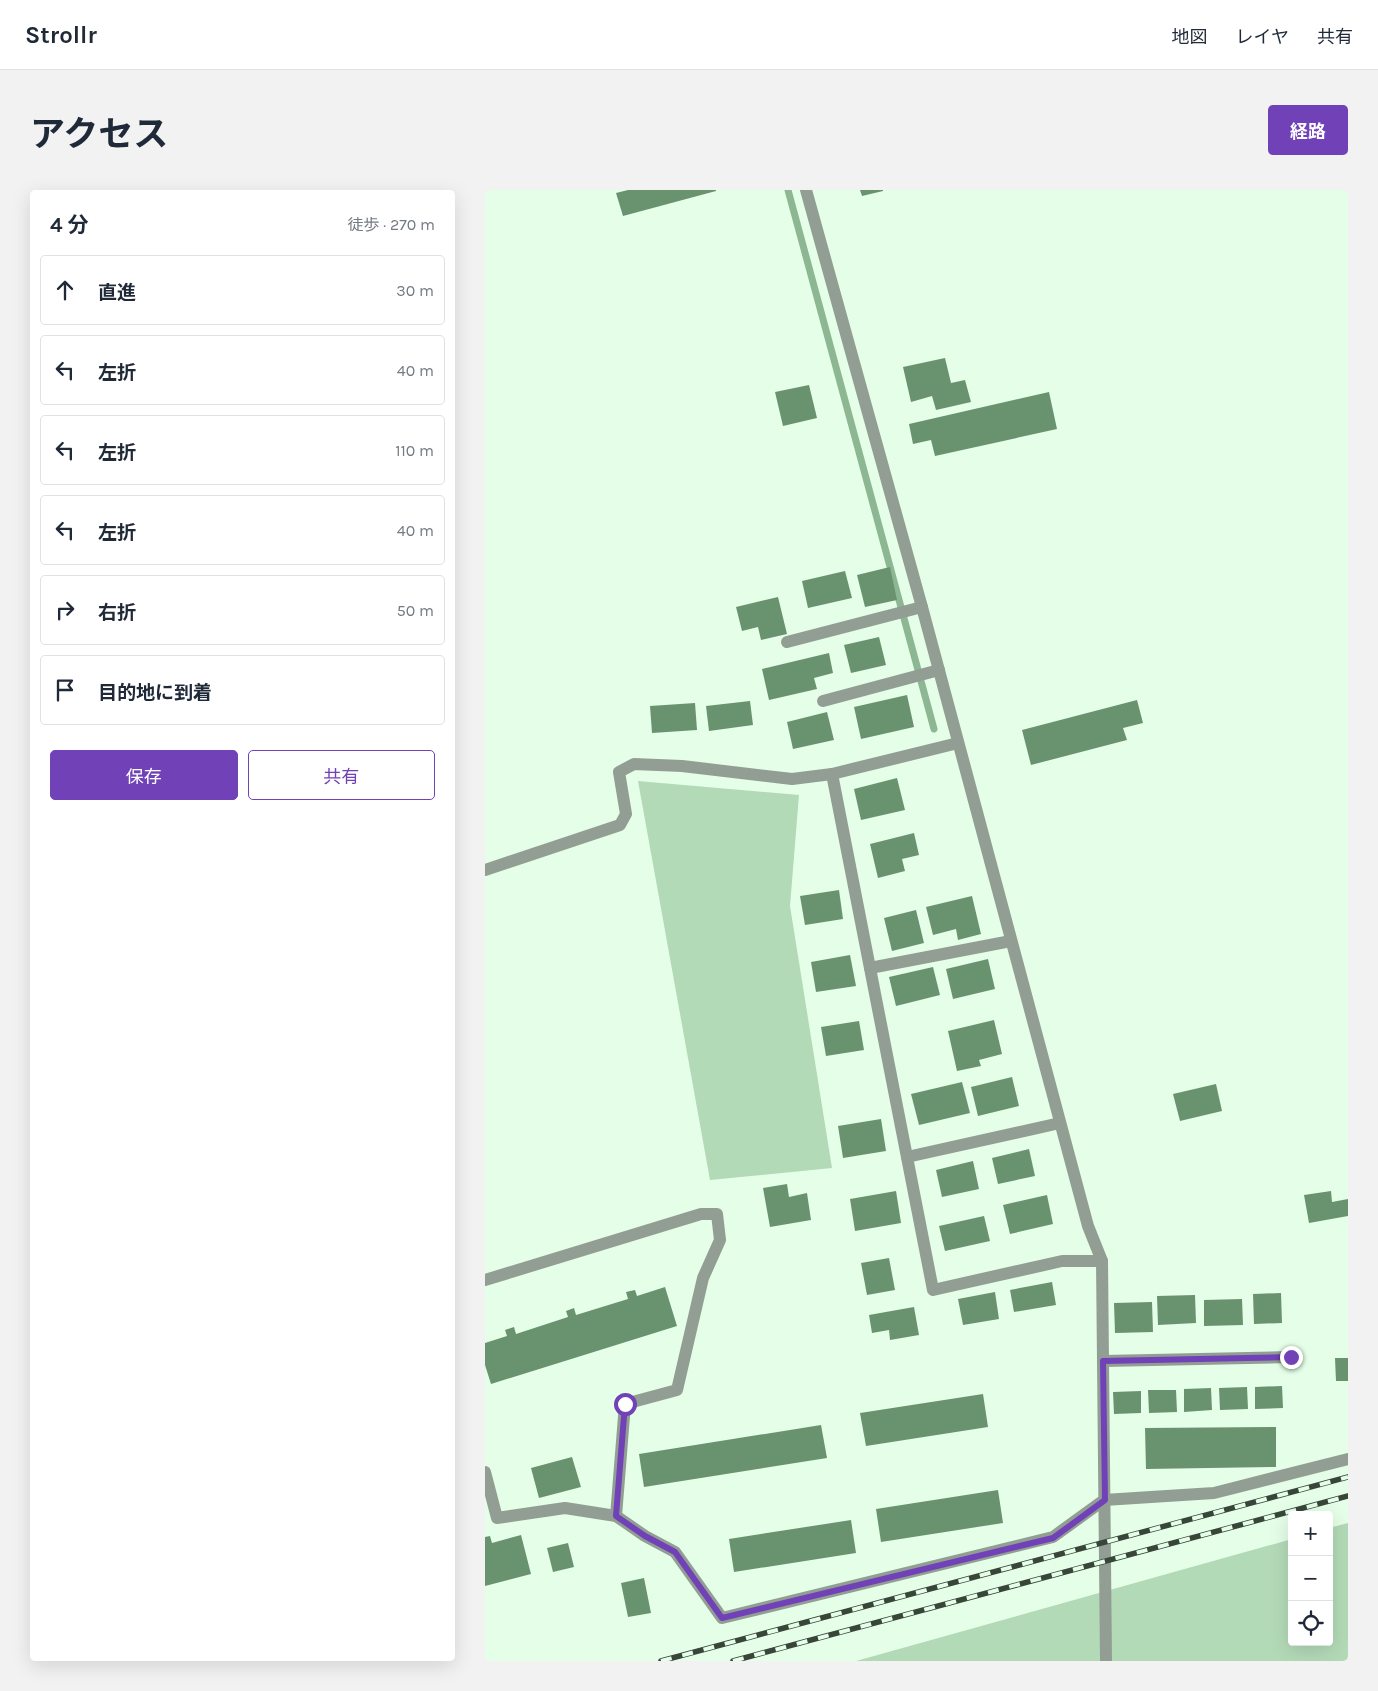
<!DOCTYPE html>
<html lang="ja">
<head>
<meta charset="utf-8">
<style>
  :root { --surface:#fff; --page:#f2f2f3; --text:#1f2937; --muted:#747a83; --line:#e0e1e3; --accent:#7141b8 }
  body { margin:0; font-family:Karla,"Noto Sans JP",sans-serif; background:var(--page); color:var(--text) }
  .controls { position:absolute; right:15px; bottom:15px; display:grid; overflow:hidden; border-radius:5px; box-shadow:0 5px 20px #0002 }
  .controls button { width:45px; height:45px; display:grid; place-items:center; padding:0; border:0; border-bottom:1px solid var(--line); background:var(--surface); color:var(--text); font:25px sans-serif }
  .stop { position:absolute; width:15px; height:15px; margin:-11px; border:4px solid #7141b8; border-radius:50%; background:#fff }
  .stop.end { background:#7141b8; border-color:#fff; box-shadow:0 1px 5px #0008 }
  .list { margin:0; padding:0; list-style:none }
  h2 { display:flex; justify-content:space-between; align-items:center; height:65px; margin:0; padding:0 20px; font-size:21px }
  h2 small { font-size:16px; font-weight:400; color:var(--muted) }
  .list li { display:grid; grid-template-columns:32px 1fr auto; gap:15px; align-items:center; box-sizing:border-box; height:70px; margin:0 10px 10px; padding:0 10px; border:1px solid var(--line); border-radius:5px }
  .list b { display:block; font-size:19px; white-space:nowrap }
  .list em { font-size:16px; font-style:normal; color:var(--muted) }
  .actions { display:flex; gap:10px; padding:15px 20px }
  .actions a { flex:1; padding:11px 0; border:1px solid var(--accent); border-radius:5px; text-align:center; font-size:18px; color:var(--accent) }
  .actions .main { background:var(--accent); color:#fff }
  .icon { flex:none; width:28px; height:28px; fill:none; stroke:currentColor; stroke-width:2; stroke-linecap:round; stroke-linejoin:round }
  .map { position:relative; flex:none; width:863px; height:1471px; overflow:hidden; border-radius:5px }
  header { display:flex; align-items:center; gap:30px; box-sizing:border-box; height:70px; padding:0 25px; background:var(--surface); border-bottom:1px solid var(--line) }
  header strong { font-size:24px }
  nav { display:flex; gap:28px; margin-inline-start:auto; font-size:18px }
  .intro { display:flex; align-items:center; justify-content:space-between; box-sizing:border-box; height:120px; padding:0 30px }
  h1 { margin:0; font-size:35px }
  .button { padding:12px 22px; border-radius:5px; background:var(--accent); color:#fff; font-size:18px; font-weight:700 }
  main { display:flex; gap:30px; padding:0 30px }
  aside { flex:1; background:var(--surface); border-radius:5px; box-shadow:0 5px 20px #0002 }
  .map>svg:first-child { display:block }
</style>
</head>
<body>
<header>
<strong>Strollr</strong>
<nav><a>地図</a><a>レイヤ</a><a>共有</a></nav>
</header>
<div class="intro"><h1>アクセス</h1><a class="button">経路</a></div>
<main>
<aside>
<h2>4 分<small>徒歩 · 270 m</small></h2>
<ul class="list">
<li><svg class="icon" aria-label="ahead" viewBox="0 0 24 24"><path d="M12 20V5M6 11l6-6 6 6"/></svg><div><b>直進</b></div><em>30 m</em></li>
<li><svg class="icon" aria-label="left" viewBox="0 0 24 24"><path d="M17 20v-9H6M10 6l-5 5 5 5"/></svg><div><b>左折</b></div><em>40 m</em></li>
<li><svg class="icon" aria-label="left" viewBox="0 0 24 24"><path d="M17 20v-9H6M10 6l-5 5 5 5"/></svg><div><b>左折</b></div><em>110 m</em></li>
<li><svg class="icon" aria-label="left" viewBox="0 0 24 24"><path d="M17 20v-9H6M10 6l-5 5 5 5"/></svg><div><b>左折</b></div><em>40 m</em></li>
<li><svg class="icon" aria-label="right" viewBox="0 0 24 24"><path d="M7 20v-9h11M14 6l5 5-5 5"/></svg><div><b>右折</b></div><em>50 m</em></li>
<li><svg class="icon" aria-label="arrive" viewBox="0 0 24 24"><path d="M6 21V4h12l-3 4 3 4H6"/></svg><div><b>目的地に到着</b></div></li>
</ul>
<div class="actions"><a class="main">保存</a><a>共有</a></div>
</aside>
<div class="map">
<svg width="863" height="1471" viewBox="0 0 863 1471">
  <rect width="100%" height="100%" fill="#e5fee8"/>
  <g fill="#b3dab7">
    <path d="M153 591 314 605 305 716 347 978 225 990Z"/>
    <path d="M863 1333V1471H371L807 1349V1452H844V1338Z"/>
  </g>
  <g fill="none" stroke-linecap="round" stroke-linejoin="round">
    <path stroke="#8cb792" stroke-width="7" d="M303 0 449 539"/>
  </g>
  <g fill="#69936f">
    <path d="M143 0H231V1L138 26 131 3Z"/>
    <path d="M375 0H398V1L377 6Z"/>
    <path d="M460 168 466 193 480 190 486 212 451 220 447 206 426 212 418 177Z"/>
    <path d="M324 195 332 228 298 236 290 202Z"/>
    <path d="M564 202 572 239 450 266 446 250 428 254 424 234Z"/>
    <path d="M405 377 412 410 380 417 372 385Z"/>
    <path d="M360 381 367 408 323 418 317 391Z"/>
    <path d="M293 407 302 444 276 450 273 437 257 441 251 417Z"/>
    <path d="M394 447 401 475 366 483 359 455Z"/>
    <path d="M344 463 348 483 329 488 332 499 284 510 277 479Z"/>
    <path d="M422 505 429 537 376 549 369 517Z"/>
    <path d="M652 510 658 533 638 538 642 550 546 575 537 540Z"/>
    <path d="M265 511 268 535 224 541 221 516Z"/>
    <path d="M210 513 212 540 167 543 165 516Z"/>
    <path d="M342 522 349 550 308 559 302 532Z"/>
    <path d="M412 588 420 620 376 630 369 599Z"/>
    <path d="M429 643 434 665 417 669 420 681 393 688 385 654Z"/>
    <path d="M354 700 358 729 320 735 315 706Z"/>
    <path d="M487 706 496 744 473 750 471 739 448 745 441 717Z"/>
    <path d="M431 720 439 753 407 761 399 728Z"/>
    <path d="M365 765 371 796 331 802 326 772Z"/>
    <path d="M503 769 510 799 468 809 461 779Z"/>
    <path d="M448 777 455 805 411 816 404 787Z"/>
    <path d="M509 830 517 864 494 870 496 876 472 881 463 841Z"/>
    <path d="M374 831 379 860 341 866 336 837Z"/>
    <path d="M527 887 534 916 493 926 486 897Z"/>
    <path d="M477 892 485 923 434 935 426 904Z"/>
    <path d="M731 894 737 921 695 931 688 904Z"/>
    <path d="M396 929 401 961 358 968 353 936Z"/>
    <path d="M544 959 550 986 513 994 507 968Z"/>
    <path d="M488 971 494 999 457 1007 451 980Z"/>
    <path d="M302 994 304 1007 322 1003 326 1030 285 1037 278 998Z"/>
    <path d="M411 1001 416 1033 370 1041 365 1009Z"/>
    <path d="M846 1001 847 1012 863 1009V1026L824 1033 819 1005Z"/>
    <path d="M562 1005 568 1034 525 1044 518 1015Z"/>
    <path d="M499 1026 505 1051 460 1061 454 1036Z"/>
    <path d="M404 1068 410 1100 382 1105 376 1073Z"/>
    <path d="M567 1092 571 1115 529 1122 525 1100Z"/>
    <path d="M180 1097 192 1136 6 1194 0 1175V1153L22 1146 20 1140 29 1137 31 1144 83 1127 81 1121 89 1118 91 1125 143 1109 141 1102 150 1100 152 1106Z"/>
    <path d="M510 1102 514 1129 478 1135 473 1109Z"/>
    <path d="M796 1103 797 1133 769 1134 768 1104Z"/>
    <path d="M710 1105 711 1133 673 1135 672 1106Z"/>
    <path d="M757 1109 758 1135 719 1136V1110Z"/>
    <path d="M667 1112 668 1142 630 1143 629 1113Z"/>
    <path d="M429 1117 434 1145 405 1150 404 1140 387 1143 384 1125Z"/>
    <path d="M850 1168H863V1191H851Z"/>
    <path d="M797 1196 798 1218 770 1219V1197Z"/>
    <path d="M762 1197 763 1219 735 1220 734 1198Z"/>
    <path d="M726 1198 727 1220 699 1222V1199Z"/>
    <path d="M663 1200H691L692 1222 664 1223Z"/>
    <path d="M656 1201V1223L629 1224 628 1202Z"/>
    <path d="M498 1204 503 1237 381 1256 375 1223Z"/>
    <path d="M336 1235 342 1268 159 1297 154 1264Z"/>
    <path d="M791 1237V1277L661 1279 660 1238Z"/>
    <path d="M87 1267 96 1297 54 1308 46 1278Z"/>
    <path d="M513 1300 518 1333 396 1352 391 1319Z"/>
    <path d="M366 1330 371 1363 249 1382 244 1349Z"/>
    <path d="M36 1345 46 1384 0 1396V1347L5 1346 7 1353Z"/>
    <path d="M83 1353 89 1377 68 1382 62 1358Z"/>
    <path d="M159 1388 166 1423 143 1427 136 1393Z"/>
  </g>
  <g fill="none" stroke-linecap="round" stroke-linejoin="round">
    <g stroke="#929e93" stroke-width="12">
      <path d="M321 0 437 417 603 1036 617 1071 621 1471"/>
      <path d="M302 452 437 417"/>
      <path d="M338 511 454 480"/>
      <path d="M347 584 448 1100 577 1071H617"/>
      <path d="M0 680 135 635 141 624 134 582 149 574 197 576 307 589 347 584 473 553"/>
      <path d="M385 778 526 751"/>
      <path d="M422 967 575 933"/>
      <path d="M0 1090 216 1024H232L235 1050 218 1088 192 1200 140 1214 131 1326 160 1346 190 1362 237 1428 568 1347 619 1310 729 1303 863 1269"/>
      <path d="M618 1171 805 1167"/>
      <path d="M0 1282 12 1328 80 1318 131 1326"/>
    </g>
    <g stroke="#38463a" stroke-width="5.5">
      <g id="rail">
        <path d="M176 1471 863 1287"/>
        <path d="M248 1471 863 1306"/>
      </g>
    </g>
    <use href="#rail" stroke="#e5fee8" stroke-width="4" stroke-dasharray="11" stroke-linecap="butt"/>
  </g>
  <g fill="none" stroke-linecap="round" stroke-linejoin="round">
    <path stroke="#7141b8" stroke-width="6" d="M140 1214 131 1326 160 1346 190 1362 237 1428 568 1348 620 1310 618 1171 806 1167"/>
  </g>
</svg>
<div class="controls">
<button>+</button>
<button>−</button>
<button><svg class="icon" aria-label="locate" viewBox="0 0 24 24"><circle cx="12" cy="12" r="6"/><path d="M12 2v4M12 18v4M2 12h4M18 12h4"/></svg></button>
</div>
<div class="stop" style="left:140px;top:1214px"></div>
<div class="stop end" style="left:806px;top:1167px"></div>
</div>
</main>
</body>
</html>
